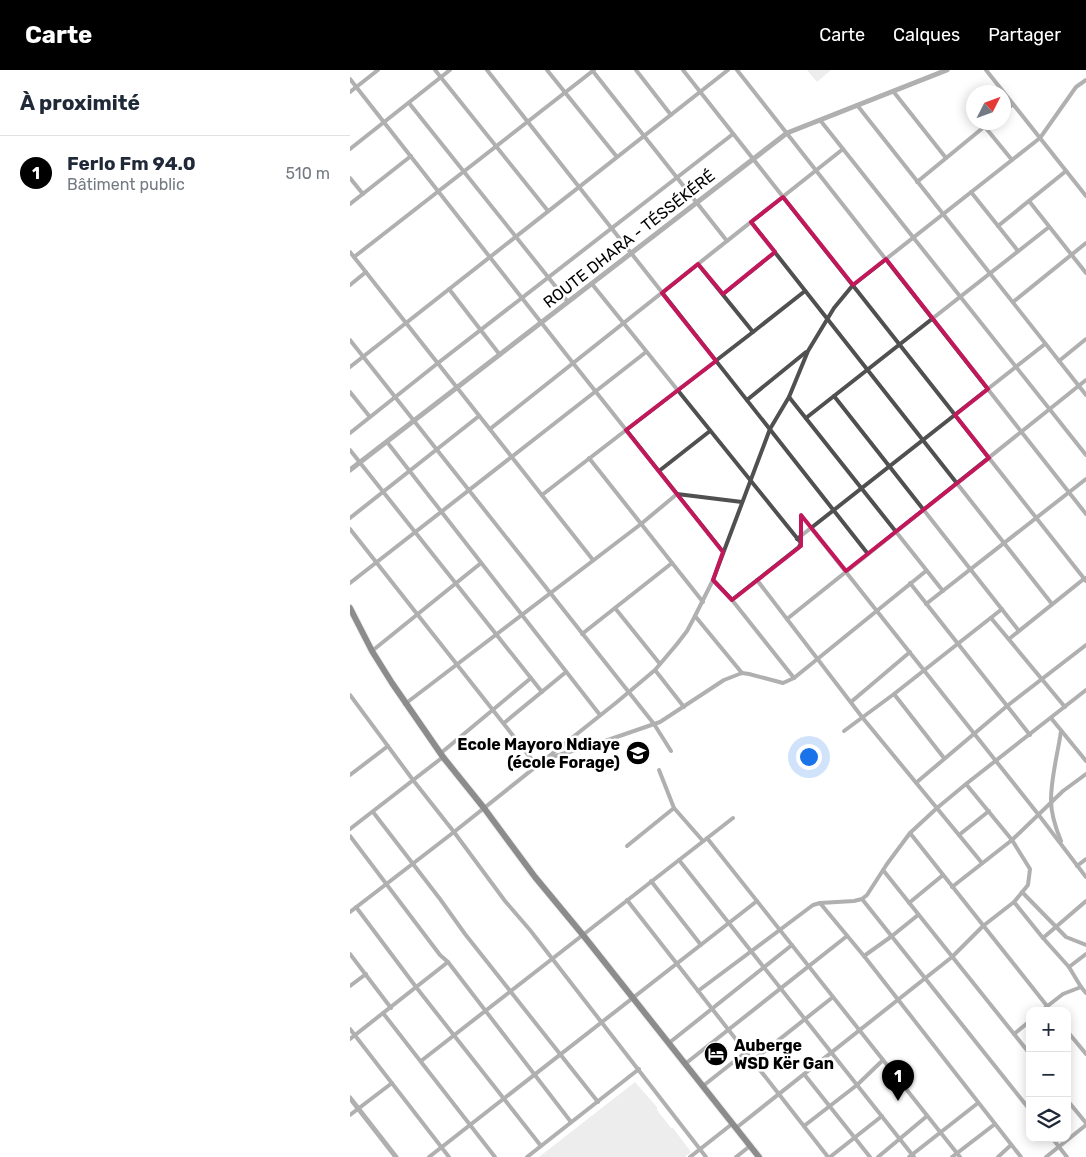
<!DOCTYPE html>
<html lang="fr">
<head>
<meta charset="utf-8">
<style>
  :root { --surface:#fff; --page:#f2f2f3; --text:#1f2937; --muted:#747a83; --line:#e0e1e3; --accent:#000 }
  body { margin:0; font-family:Rubik,sans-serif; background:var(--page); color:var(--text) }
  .controls { position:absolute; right:15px; bottom:15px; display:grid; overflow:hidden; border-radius:10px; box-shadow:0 2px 12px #0003 }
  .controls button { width:45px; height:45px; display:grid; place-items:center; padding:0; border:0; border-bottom:1px solid var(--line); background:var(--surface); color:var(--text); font:25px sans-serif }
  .compass { position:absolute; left:616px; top:15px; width:45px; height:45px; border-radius:50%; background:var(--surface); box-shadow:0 2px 12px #0003; rotate:48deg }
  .you { position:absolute; left:458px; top:686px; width:18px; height:18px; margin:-12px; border:4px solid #fff; border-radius:50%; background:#1a73e8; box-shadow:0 0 0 8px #1a73e833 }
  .badge { display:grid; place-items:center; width:32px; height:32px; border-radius:50%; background:var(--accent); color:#fff; font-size:16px; font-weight:700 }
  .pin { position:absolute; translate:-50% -41px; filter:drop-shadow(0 1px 2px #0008) }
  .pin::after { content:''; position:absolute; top:26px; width:18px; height:15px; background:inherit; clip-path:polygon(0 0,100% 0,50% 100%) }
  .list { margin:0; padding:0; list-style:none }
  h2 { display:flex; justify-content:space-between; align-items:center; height:65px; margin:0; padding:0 20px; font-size:21px }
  h2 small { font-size:16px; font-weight:400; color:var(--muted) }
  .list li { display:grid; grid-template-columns:32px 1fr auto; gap:15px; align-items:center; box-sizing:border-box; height:75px; padding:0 20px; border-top:1px solid var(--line) }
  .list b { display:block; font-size:19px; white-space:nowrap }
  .list p { margin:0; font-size:16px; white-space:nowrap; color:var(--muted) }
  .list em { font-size:16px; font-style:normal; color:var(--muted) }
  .icon { flex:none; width:28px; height:28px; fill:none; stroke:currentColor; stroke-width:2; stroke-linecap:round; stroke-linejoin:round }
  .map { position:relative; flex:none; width:736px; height:1087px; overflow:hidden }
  header { display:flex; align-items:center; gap:30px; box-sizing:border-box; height:70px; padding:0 25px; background:var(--accent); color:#fff }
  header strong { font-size:24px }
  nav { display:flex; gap:28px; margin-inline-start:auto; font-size:18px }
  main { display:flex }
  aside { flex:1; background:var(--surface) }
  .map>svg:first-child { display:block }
</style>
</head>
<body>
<header>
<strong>Carte</strong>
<nav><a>Carte</a><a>Calques</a><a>Partager</a></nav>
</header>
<main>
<aside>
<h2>À proximité<small></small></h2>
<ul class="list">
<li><span class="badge">1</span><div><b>Ferlo Fm 94.0</b><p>Bâtiment public</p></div><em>510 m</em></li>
</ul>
</aside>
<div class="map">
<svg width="736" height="1087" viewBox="0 0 736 1087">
  <rect width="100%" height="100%" fill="#fff"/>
  <g fill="#d7d7d7">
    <path d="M457 0H481L467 12Z"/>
    <path d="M285 1012 307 1037V1040L321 1058H323L341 1082 335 1087H189Z"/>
  </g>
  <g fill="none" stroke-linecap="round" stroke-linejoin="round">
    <g stroke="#dbdbdb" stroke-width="8">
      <path id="primary" d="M0 538 22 581 42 613 93 687 134 738 185 807 233 865 409 1087"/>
    </g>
    <g stroke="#505050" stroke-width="4">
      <path d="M85 0 198 141"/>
      <path d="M137 0 518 484"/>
      <path d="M197 0 267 87"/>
      <path d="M242 0 377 171"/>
      <path d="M286 0 321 45"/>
      <path d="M333 0 736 511"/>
      <path d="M387 0 736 444"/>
      <path d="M636 0 736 126"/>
      <path d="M0 9 223 293 373 482"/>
      <path d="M543 21 596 88"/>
      <path d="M0 22 28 0"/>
      <path d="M59 33 218 232"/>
      <path d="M507 35 736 325"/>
      <path d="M654 42 663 34"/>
      <path d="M470 50 736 385"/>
      <path d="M635 57 662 90"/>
      <path d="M0 79 100 0"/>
      <path d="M0 108 13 124"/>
      <path d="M567 112 640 52"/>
      <path d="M621 122 668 181"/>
      <path d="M679 131 736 203"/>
      <path d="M0 134 61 86"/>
      <path d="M401 152 702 534"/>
      <path d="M648 156 716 101"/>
      <path d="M0 182 243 490"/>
      <path d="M4 187 244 0"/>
      <path d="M348 194 403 262"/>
      <path d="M242 214 451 473 449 477 382 530"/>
      <path d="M0 215 16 202"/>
      <path d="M99 219 150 285"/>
      <path d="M373 224 425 182"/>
      <path d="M663 232 736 173"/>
      <path d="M0 270 304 654 321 681"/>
      <path d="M709 291 736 269"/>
      <path d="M0 297 378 0"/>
      <path d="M0 322 20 347"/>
      <path d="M484 326 669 561"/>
      <path d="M439 327 593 521"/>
      <path d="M397 330 456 282"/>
      <path d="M456 348 699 157"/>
      <path d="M140 359 493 79"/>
      <path d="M0 363 88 293 383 64"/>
      <path d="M37 372 250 645"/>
      <path d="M0 380 192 622"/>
      <path d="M239 388 353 532"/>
      <path d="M309 401 360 361"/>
      <path d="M192 425 403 262 455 221"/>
      <path d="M0 448 129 346"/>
      <path d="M461 458 688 744 736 807"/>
      <path d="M0 459 187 696"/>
      <path d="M447 469 695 274"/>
      <path d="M363 510 382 530 444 608"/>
      <path d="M407 510 512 647 632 793"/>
      <path d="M0 513 296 282"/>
      <path d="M560 513 680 665"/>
      <path d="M576 534 736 409"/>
      <path d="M265 538 310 594"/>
      <path d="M345 546 392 603"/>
      <path d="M641 548 715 637"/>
      <path d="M437 549 736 310"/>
      <path d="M232 564 322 493"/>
      <path d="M659 569 735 508"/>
      <path d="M22 581 131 493"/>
      <path d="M305 600 334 637"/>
      <path d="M544 624 594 688"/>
      <path d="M0 625 63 710 104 762 155 831 180 860 356 1087"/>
      <path d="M501 632 560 582"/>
      <path d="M55 634 291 454 327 424 392 432"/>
      <path d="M701 648 736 691"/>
      <path d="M154 653 216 602"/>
      <path d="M494 661 544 624 652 539"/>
      <path d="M91 683 181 608"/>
      <path d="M199 688 255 671 310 652 374 610 392 603 399 604 433 613 444 608 576 501"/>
      <path d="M309 700 324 738 353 771"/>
      <path d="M0 705 38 676"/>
      <path d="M567 712 657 636 736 575"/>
      <path d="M23 742 90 829 115 864 248 1032"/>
      <path d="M0 759 93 687"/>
      <path d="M560 763 701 941"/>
      <path d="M609 765 639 741"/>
      <path d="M0 766 90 885 98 892 221 1052"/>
      <path d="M357 768 610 1087"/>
      <path d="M711 771C706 759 701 744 701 730 701 707 708 683 711 661"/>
      <path d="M277 776 324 738"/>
      <path d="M329 790 564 1087"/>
      <path d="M727 796 736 789"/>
      <path d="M533 800 680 984"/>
      <path d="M301 811 351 875"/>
      <path d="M602 817 662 770 713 721 736 704"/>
      <path d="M672 822 716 867 736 875"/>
      <path d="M512 829 680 1040"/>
      <path d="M277 830 478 1087"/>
      <path d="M664 832 693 868 719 897 731 917 736 923"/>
      <path d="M470 833 514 886 671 1087"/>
      <path d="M559 833 593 805"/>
      <path d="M6 837 66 917 191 1076"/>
      <path d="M0 842 104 762 267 632 305 600 327 574 337 561 345 546 363 510 420 359 439 327 458 281 484 238 503 215 690 68 726 17 736 10"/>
      <path d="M693 868 736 831"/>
      <path d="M0 884 41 938"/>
      <path d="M514 886 542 866 568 845"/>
      <path d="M719 897 736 884"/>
      <path d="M0 916 16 904"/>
      <path d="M348 921 463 835 470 833 504 831 512 829 517 825 537 794 560 763 587 738 616 714 736 620"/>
      <path d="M691 941 713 924 731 917"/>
      <path d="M33 943 145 1087"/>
      <path d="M0 959 99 1087"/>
      <path d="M717 961 736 984"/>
      <path d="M664 964 680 951"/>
      <path d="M0 969 98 892"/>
      <path d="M319 973 442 875"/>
      <path d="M71 991 383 748"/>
      <path d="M402 991 483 927"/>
      <path d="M335 994 497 866"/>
      <path d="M454 1004 520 1087"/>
      <path d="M353 1016 396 982"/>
      <path d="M717 1030 736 1053"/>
      <path d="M0 1045 42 1013"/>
      <path d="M454 1056 507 1015 533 990"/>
      <path d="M386 1058 602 887 633 856 664 832 678 815 680 799 662 770 616 714"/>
      <path d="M702 1068 717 1087"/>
      <path d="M79 1087 407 831"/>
      <path d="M177 1087 289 999"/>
      <path d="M340 1087 382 1054"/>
      <path d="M386 1087 400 1076"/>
      <path d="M480 1087 532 1046"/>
      <path d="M528 1087 577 1046"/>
      <path d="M559 1087 628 1033"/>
      <path d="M602 1087 645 1054"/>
      <path d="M648 1087 661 1075"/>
      <path d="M696 1087 736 1055"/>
    </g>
    <g stroke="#505050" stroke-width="5">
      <path d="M0 400 437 63 597 0"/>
      <path d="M0 1028 46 1087"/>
    </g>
    <use href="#primary" stroke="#000" stroke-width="6"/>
  </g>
  <path d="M0 0H736V1087H0ZM433 127 503 215 536 189 638 319 605 345 639 388 496 501 451 445V476L382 530 363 510 373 482 276 360 366 291 312 223 348 194 373 224 425 182 401 152Z" fill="#fff" fill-opacity=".55" fill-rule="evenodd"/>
  <path fill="none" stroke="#c2185b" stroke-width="4" stroke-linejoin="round" d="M433 127 503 215 536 189 638 319 605 345 639 388 496 501 451 445V476L382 530 363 510 373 482 276 360 366 291 312 223 348 194 373 224 425 182 401 152Z"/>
  <defs>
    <g id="school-disc" transform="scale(1.25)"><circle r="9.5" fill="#000" stroke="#fff"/><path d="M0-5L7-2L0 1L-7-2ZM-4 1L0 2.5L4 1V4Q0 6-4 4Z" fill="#fff"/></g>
    <g id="hotel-disc" transform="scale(1.25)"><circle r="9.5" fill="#000" stroke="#fff"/><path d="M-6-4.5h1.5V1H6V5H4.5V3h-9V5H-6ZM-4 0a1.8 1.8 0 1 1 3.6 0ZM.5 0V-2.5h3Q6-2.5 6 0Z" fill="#fff"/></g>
  </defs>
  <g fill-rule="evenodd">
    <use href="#school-disc" x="288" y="683"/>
    <use href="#hotel-disc" x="366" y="984"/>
  </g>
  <g text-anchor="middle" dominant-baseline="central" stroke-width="5" stroke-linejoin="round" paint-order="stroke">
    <g font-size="16" fill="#000" stroke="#fff">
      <text transform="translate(279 169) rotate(-38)">ROUTE DHARA - TÉSSÉKÉRÉ</text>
    </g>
    <g font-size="16" font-weight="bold" fill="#000" stroke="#fff" text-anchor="end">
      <text x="270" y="674">Ecole Mayoro Ndiaye<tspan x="270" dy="18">(école Forage)</tspan></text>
      <text x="384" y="975" text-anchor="start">Auberge<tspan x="384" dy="18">WSD Kër Gan</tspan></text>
    </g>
  </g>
</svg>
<div class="controls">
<button>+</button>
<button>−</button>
<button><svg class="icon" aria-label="layers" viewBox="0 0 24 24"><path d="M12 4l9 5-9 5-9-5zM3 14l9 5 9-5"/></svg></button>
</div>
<svg class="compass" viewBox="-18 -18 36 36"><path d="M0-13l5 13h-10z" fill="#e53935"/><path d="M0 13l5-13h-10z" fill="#747a83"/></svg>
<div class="you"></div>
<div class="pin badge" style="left:548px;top:1031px">1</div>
</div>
</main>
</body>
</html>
